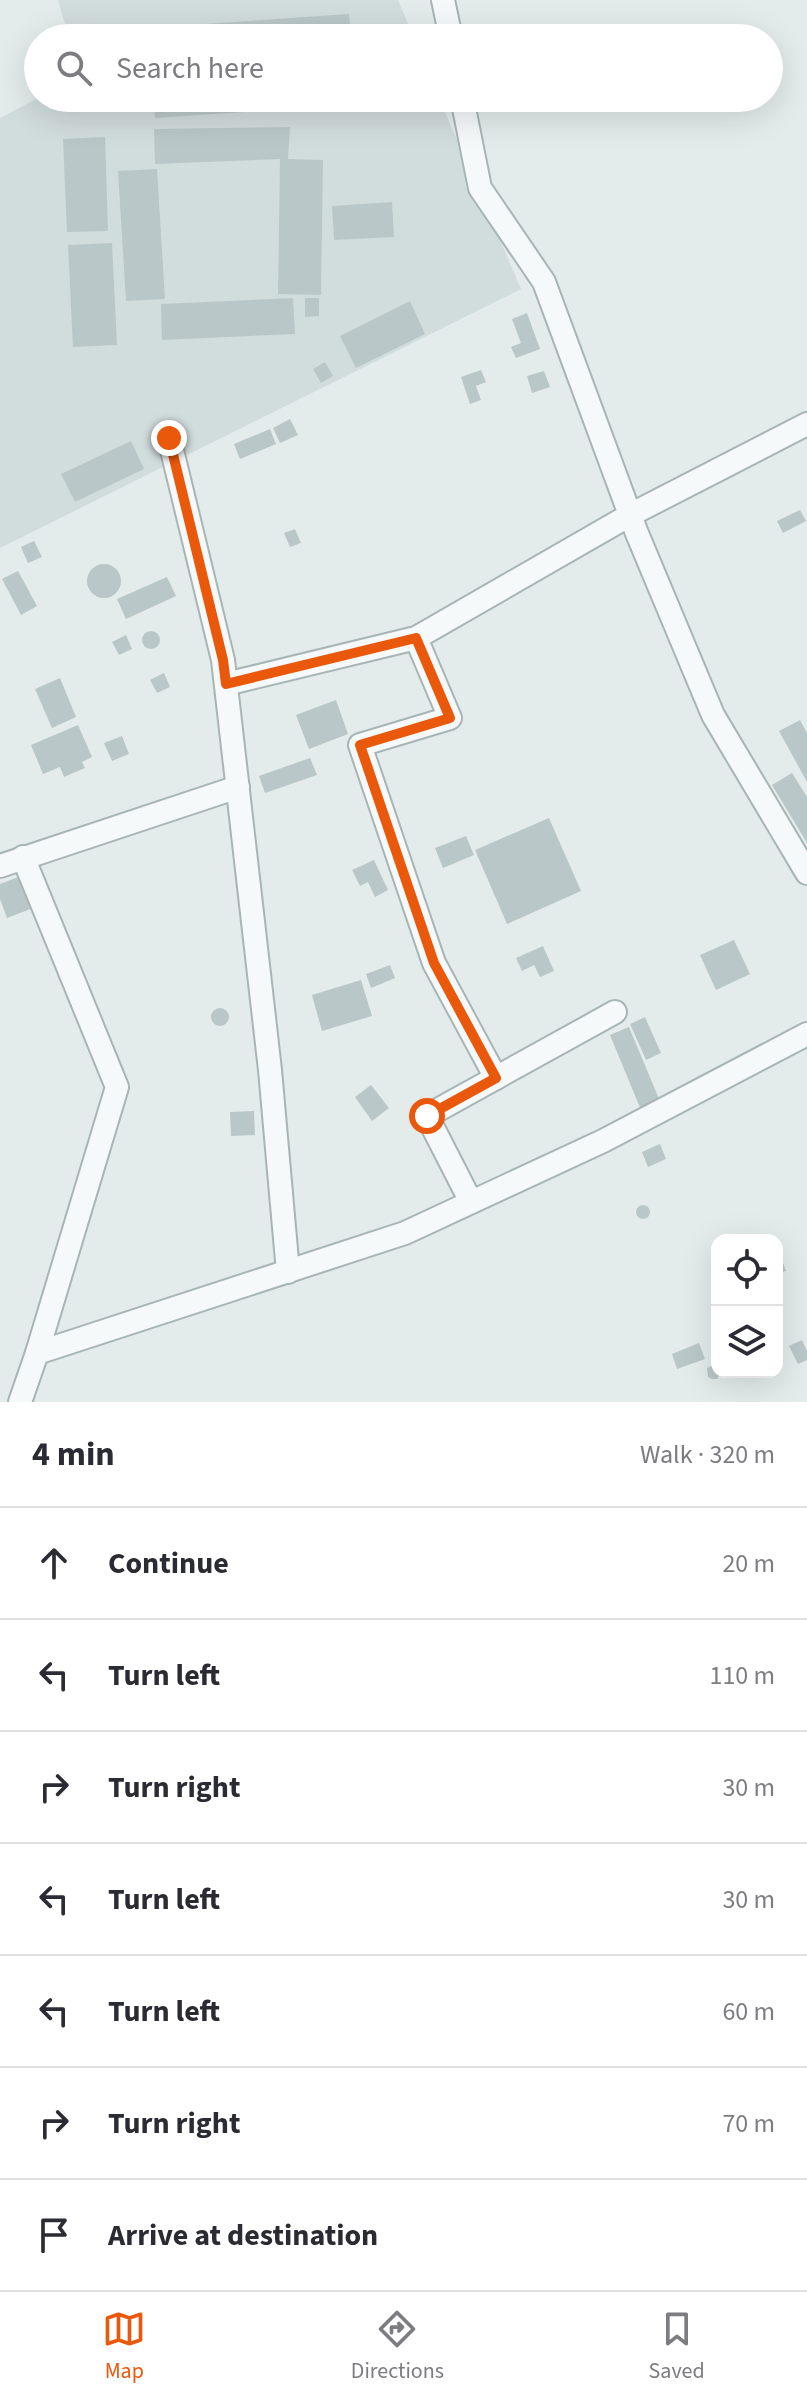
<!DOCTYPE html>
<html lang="en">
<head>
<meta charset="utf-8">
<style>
  :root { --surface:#fff; --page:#f2f2f3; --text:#2b2b33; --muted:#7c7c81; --line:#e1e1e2; --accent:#ea580c }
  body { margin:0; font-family:"Source Sans 3",sans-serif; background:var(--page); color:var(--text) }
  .controls { position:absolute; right:24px; bottom:24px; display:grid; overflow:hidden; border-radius:16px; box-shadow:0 8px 32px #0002 }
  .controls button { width:72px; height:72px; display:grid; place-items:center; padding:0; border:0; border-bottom:2px solid var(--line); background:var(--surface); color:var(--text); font:40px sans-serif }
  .stop { position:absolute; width:24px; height:24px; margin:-18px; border:6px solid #ea580c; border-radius:50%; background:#fff }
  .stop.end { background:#ea580c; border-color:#fff; box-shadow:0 2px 8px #0008 }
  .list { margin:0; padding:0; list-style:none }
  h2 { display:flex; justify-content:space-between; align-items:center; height:104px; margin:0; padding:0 32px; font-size:34px }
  h2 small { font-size:26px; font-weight:400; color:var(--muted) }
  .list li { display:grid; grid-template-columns:52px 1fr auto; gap:24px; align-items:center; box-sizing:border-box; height:112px; padding:0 32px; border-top:2px solid var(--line) }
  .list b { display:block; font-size:30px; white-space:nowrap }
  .list em { font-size:26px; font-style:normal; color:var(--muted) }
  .icon { flex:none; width:44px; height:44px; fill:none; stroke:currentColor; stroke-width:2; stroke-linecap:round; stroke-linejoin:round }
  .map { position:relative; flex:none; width:807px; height:1402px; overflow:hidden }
  .search { position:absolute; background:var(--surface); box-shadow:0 8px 32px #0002; left:24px; right:24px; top:24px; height:88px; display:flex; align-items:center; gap:20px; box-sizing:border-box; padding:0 28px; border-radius:44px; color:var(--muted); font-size:30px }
  .sheet { height:888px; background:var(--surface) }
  nav { display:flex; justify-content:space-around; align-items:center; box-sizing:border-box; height:112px; border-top:2px solid var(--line); background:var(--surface); font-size:22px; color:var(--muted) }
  nav a { display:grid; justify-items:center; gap:4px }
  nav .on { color:var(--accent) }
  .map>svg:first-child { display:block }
</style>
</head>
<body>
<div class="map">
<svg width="807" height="1402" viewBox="0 0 807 1402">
  <rect width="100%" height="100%" fill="#e3ebeb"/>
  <g fill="#d1dcdd">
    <path d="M58 0H398L414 38H69Z"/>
    <path d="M38 98H439L521 289 0 548V118Z"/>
  </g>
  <g fill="#bac7c8">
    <path d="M349 14 351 38H146L145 28Z"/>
    <path d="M154 98H291L292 109 155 118Z"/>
    <path d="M290 127 288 159 323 160 321 295 278 294 280 159 155 164 154 129Z"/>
    <path d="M105 137 108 231 67 232 63 139Z"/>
    <path d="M157 169 165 299 126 301 118 171Z"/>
    <path d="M392 202 394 237 334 240 332 206Z"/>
    <path d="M112 243 117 345 73 347 68 245Z"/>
    <path d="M293 298 295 334 162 340 161 304Z"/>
    <path d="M305 298H319V316L305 317Z"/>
    <path d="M410 301 425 334 356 368 340 336Z"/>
    <path d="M527 313 540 349 516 358 511 347 521 343 512 319Z"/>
    <path d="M325 362 333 376 321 383 313 369Z"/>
    <path d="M481 370 486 382 476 386 481 400 470 404 461 377Z"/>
    <path d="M544 371 550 387 532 393 527 376Z"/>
    <path d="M290 419 298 435 280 443 273 428Z"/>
    <path d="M270 429 276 444 240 459 234 444Z"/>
    <path d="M131 441 144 469 75 502 61 474Z"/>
    <path d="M800 510 806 521 783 533 777 521Z"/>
    <path d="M295 529 301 543 290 547 284 533Z"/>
    <path d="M34 541 42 557 28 563 21 547Z"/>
    <circle cx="104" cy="581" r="17"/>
    <path d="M18 571 37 606 21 615 2 579Z"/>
    <path d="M167 577 176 596 126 619 117 599Z"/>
    <circle cx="151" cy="640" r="9"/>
    <path d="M126 635 132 649 119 655 112 642Z"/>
    <path d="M164 673 170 687 157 693 150 680Z"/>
    <path d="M60 678 76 717 52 728 35 689Z"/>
    <path d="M336 700 348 734 309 749 296 715Z"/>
    <path d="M800 720 807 733V782L779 731Z"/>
    <path d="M78 725 92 757 82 762 85 768 64 777 60 767 43 774 31 745Z"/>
    <path d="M122 736 129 754 112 761 104 743Z"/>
    <path d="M310 758 317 775 265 793 259 776Z"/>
    <path d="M792 773 807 797V843L772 785Z"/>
    <path d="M549 818 581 891 507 924 475 850Z"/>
    <path d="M466 836 474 855 443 868 435 848Z"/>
    <path d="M374 860 388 890 375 897 368 882 360 886 352 870Z"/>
    <path d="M21 876 33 908 7 918 0 899V884Z"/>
    <path d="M734 940 750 974 716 990 700 955Z"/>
    <path d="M543 946 554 971 540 977 534 965 522 971 516 958Z"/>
    <path d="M390 965 395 978 371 988 366 974Z"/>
    <path d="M361 980 372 1016 322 1031 312 995Z"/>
    <circle cx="220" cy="1017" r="9"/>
    <path d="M645 1017 661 1053 646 1060 630 1024Z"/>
    <path d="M629 1027 662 1106 643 1115 610 1035Z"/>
    <path d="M371 1085 389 1108 372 1121 355 1097Z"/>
    <path d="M254 1111 255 1135 231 1136 230 1112Z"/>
    <path d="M660 1144 666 1159 648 1167 642 1152Z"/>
    <circle cx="643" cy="1212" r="7"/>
    <path d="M777 1247 786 1271 777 1274Z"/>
    <path d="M802 1340 807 1351V1360L798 1364 789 1346Z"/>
    <path d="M699 1343 705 1359 677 1369 672 1354Z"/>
    <path d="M715 1364 717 1365V1372H721L717 1379H712L708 1377 707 1368Z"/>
  </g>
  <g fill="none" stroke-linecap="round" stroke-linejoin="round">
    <g stroke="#a8b5b5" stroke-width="26">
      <g id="minor">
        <path d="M443 0 451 38"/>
        <path d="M462 98 480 188 544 282 636 531 713 715 807 873"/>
        <path d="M169 438 223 660 270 1070 288 1272"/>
        <path d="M416 638 450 718 360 745 434 963 496 1078"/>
        <path d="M226 684 416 638 630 515 807 424"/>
        <path d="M23 857 117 1087 37 1353"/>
        <path d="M0 866 238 787"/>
        <path d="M471 1202 427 1116 615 1012"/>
        <path d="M20 1402 37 1353 405 1233 603 1141 807 1034"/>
      </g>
    </g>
    <use href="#minor" stroke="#f6f9f9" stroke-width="22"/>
  </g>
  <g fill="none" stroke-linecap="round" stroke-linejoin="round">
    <path stroke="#ea580c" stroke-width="10" d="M169 438 223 660 226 684 416 638 450 718 360 745 434 963 496 1078 427 1116"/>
  </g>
</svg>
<div class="controls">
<button><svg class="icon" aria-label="locate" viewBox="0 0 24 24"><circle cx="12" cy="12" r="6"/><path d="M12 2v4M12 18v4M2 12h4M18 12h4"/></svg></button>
<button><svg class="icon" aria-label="layers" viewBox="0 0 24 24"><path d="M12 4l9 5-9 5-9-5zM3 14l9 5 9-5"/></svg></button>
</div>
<div class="stop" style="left:427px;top:1116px"></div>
<div class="stop end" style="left:169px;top:438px"></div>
<div class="search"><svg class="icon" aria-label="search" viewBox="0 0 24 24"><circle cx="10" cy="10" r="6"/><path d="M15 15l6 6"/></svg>Search here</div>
</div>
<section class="sheet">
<h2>4 min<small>Walk · 320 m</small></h2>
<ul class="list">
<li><svg class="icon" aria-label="ahead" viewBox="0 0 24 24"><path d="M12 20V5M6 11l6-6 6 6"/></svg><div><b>Continue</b></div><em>20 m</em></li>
<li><svg class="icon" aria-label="left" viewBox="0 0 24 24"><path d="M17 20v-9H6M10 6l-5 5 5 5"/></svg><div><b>Turn left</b></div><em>110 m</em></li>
<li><svg class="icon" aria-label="right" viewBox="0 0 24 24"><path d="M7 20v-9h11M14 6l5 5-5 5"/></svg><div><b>Turn right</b></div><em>30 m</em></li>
<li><svg class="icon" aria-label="left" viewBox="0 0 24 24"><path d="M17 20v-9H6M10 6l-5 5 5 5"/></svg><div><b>Turn left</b></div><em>30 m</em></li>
<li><svg class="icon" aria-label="left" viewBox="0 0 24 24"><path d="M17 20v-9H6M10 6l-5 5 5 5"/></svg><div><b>Turn left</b></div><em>60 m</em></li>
<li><svg class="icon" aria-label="right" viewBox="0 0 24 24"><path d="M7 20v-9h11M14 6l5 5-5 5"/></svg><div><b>Turn right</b></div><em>70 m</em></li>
<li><svg class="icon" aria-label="arrive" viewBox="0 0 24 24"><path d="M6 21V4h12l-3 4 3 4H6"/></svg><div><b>Arrive at destination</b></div></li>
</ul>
</section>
<nav>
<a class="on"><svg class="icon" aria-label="map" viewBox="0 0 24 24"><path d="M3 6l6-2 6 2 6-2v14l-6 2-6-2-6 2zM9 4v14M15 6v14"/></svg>Map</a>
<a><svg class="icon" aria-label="directions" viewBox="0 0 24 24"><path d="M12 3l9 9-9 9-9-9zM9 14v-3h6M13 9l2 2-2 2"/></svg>Directions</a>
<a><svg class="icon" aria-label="saved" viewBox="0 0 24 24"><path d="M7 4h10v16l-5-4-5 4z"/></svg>Saved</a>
</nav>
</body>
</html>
